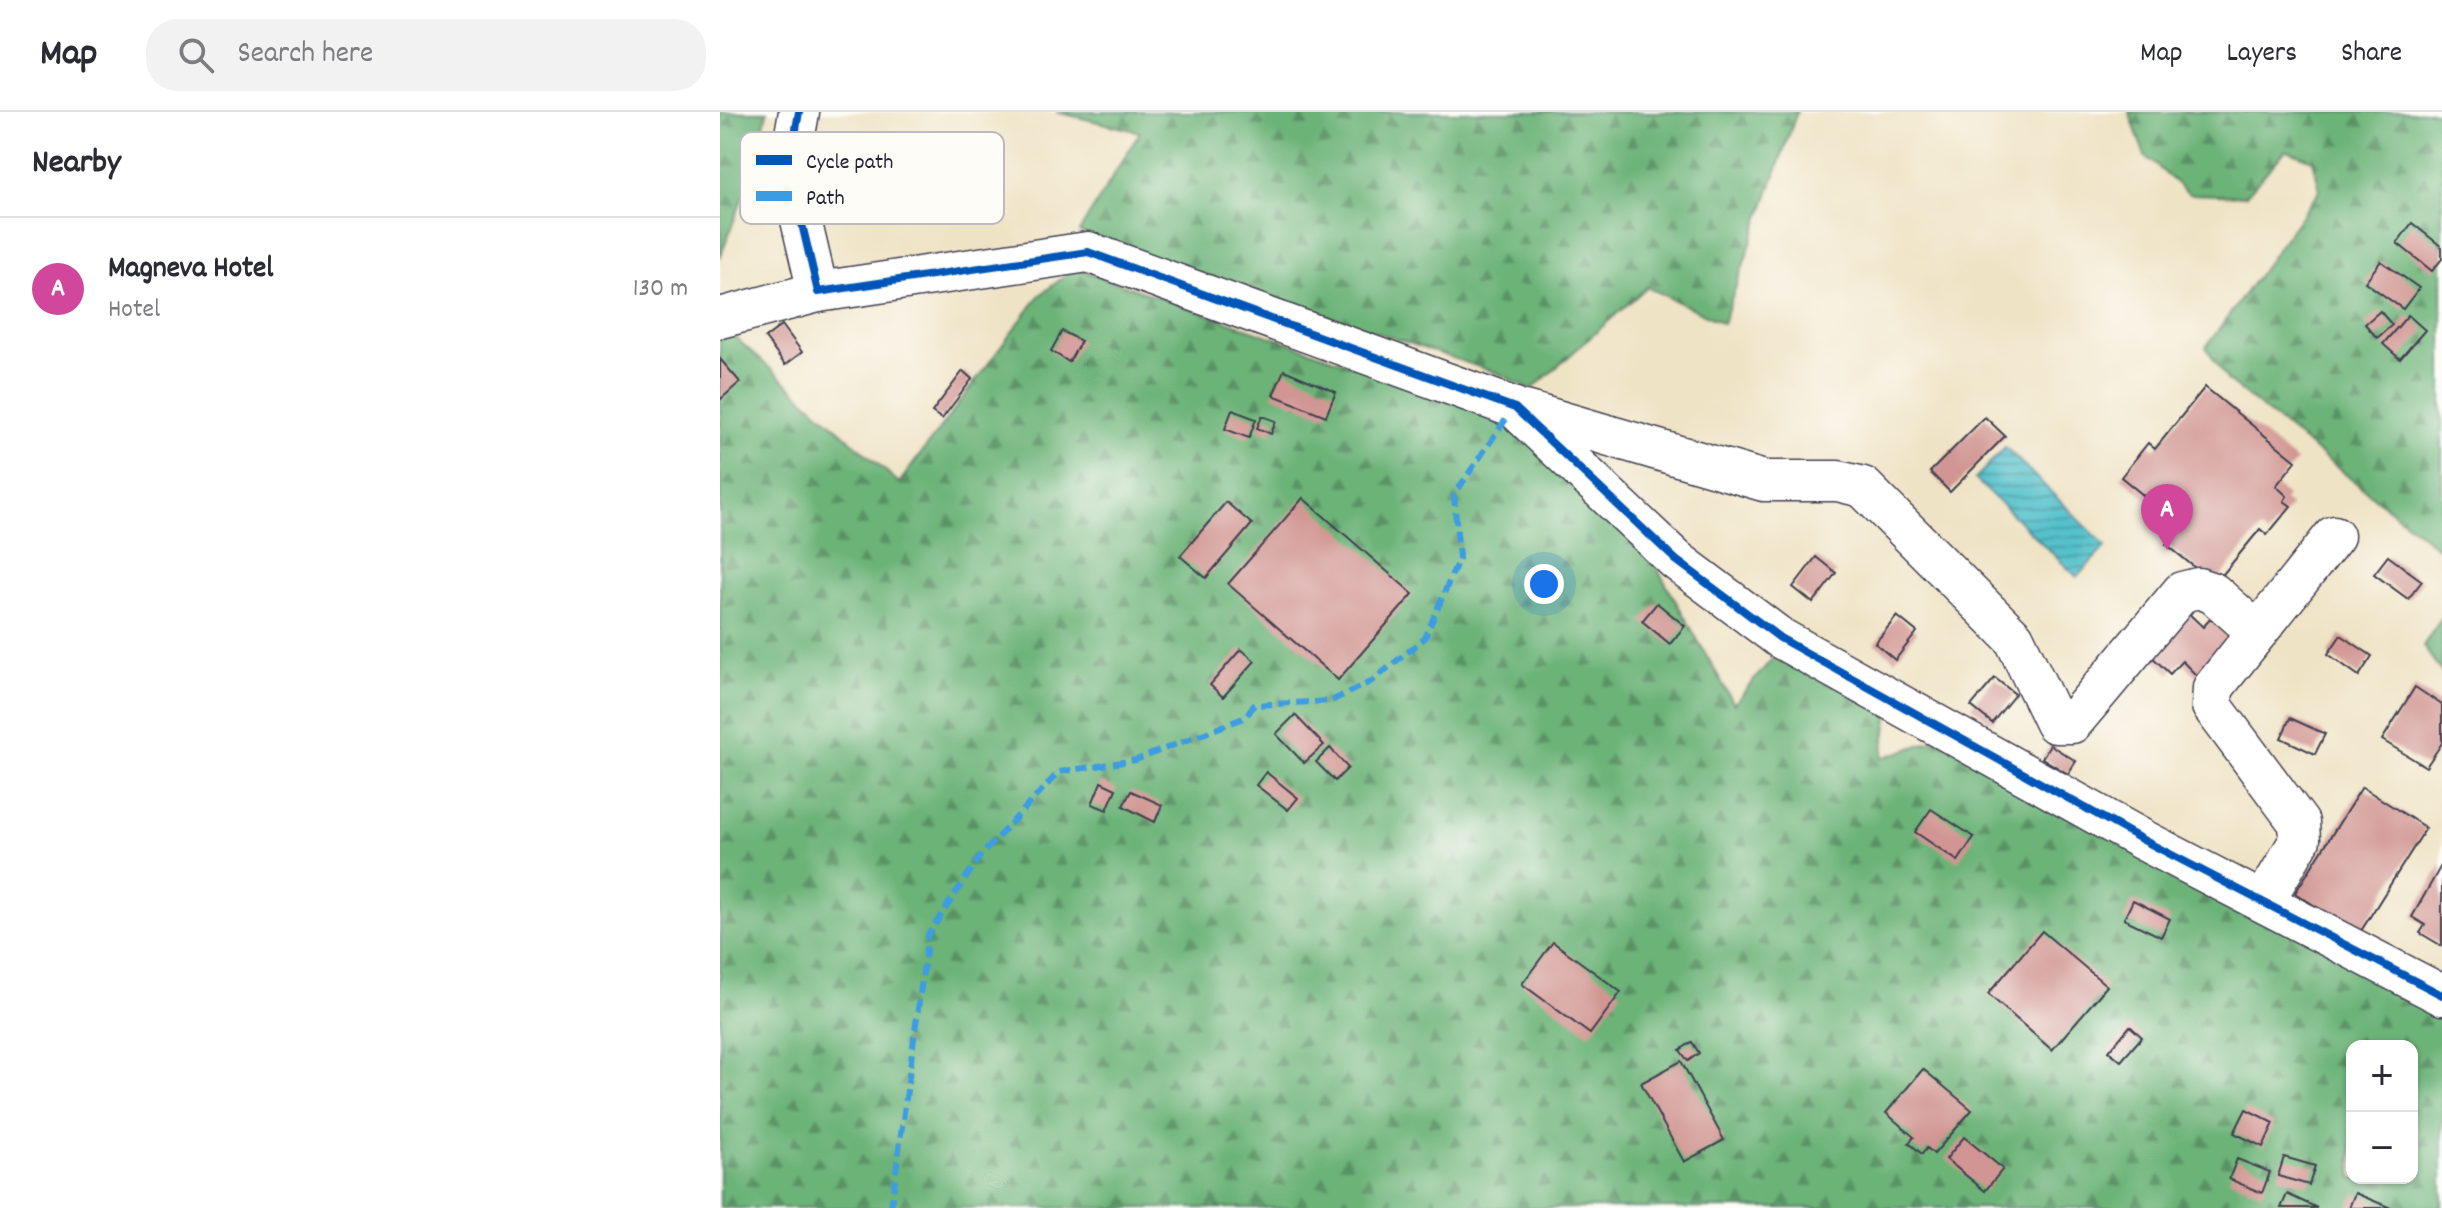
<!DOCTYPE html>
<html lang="en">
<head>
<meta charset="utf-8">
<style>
  :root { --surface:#fff; --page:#f2f2f3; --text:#2b2b33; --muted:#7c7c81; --line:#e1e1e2; --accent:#b5179e }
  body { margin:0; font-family:Dekko,sans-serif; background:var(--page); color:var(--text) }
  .controls { position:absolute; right:24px; bottom:24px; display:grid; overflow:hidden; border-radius:16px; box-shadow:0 2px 6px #0004 }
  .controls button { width:72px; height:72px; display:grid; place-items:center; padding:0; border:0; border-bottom:2px solid var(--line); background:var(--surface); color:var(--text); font:40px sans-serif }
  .you { position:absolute; left:824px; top:472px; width:28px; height:28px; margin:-20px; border:6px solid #fff; border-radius:50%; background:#1a73e8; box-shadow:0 0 0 12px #1a73e833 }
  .badge { display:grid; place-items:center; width:52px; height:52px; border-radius:50%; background:var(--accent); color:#fff; font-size:26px; font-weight:700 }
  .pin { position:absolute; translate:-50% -66px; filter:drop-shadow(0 2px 4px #0008) }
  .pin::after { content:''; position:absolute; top:42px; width:28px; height:24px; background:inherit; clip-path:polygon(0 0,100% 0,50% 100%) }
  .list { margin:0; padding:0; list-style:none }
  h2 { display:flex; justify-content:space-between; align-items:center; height:104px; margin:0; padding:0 32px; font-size:34px }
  h2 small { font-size:26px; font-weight:400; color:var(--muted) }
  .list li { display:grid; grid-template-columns:52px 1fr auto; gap:24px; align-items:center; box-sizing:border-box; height:144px; padding:0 32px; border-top:2px solid var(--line) }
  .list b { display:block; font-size:30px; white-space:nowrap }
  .list p { margin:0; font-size:26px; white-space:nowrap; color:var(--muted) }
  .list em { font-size:26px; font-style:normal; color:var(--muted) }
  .icon { flex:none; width:44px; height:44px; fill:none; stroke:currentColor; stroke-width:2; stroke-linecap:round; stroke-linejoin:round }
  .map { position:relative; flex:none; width:1722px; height:1096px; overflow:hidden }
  header { display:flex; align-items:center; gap:48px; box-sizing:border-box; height:112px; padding:0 40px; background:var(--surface); border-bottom:2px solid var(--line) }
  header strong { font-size:38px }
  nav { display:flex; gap:44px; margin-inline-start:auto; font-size:28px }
  .search { width:560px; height:72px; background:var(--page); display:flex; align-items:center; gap:20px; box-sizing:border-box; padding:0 28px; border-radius:32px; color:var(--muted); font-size:30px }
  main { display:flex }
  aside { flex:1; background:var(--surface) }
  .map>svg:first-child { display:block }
</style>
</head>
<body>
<header>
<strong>Map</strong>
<div class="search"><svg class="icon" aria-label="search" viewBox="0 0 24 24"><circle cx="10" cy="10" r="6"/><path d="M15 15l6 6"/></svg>Search here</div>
<nav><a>Map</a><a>Layers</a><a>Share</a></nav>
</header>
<main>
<aside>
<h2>Nearby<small></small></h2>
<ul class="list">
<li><span class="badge" style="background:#d1479c">A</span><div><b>Magneva Hotel</b><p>Hotel</p></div><em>130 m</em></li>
</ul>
</aside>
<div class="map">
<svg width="1722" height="1096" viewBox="0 0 1722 1096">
  <defs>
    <pattern id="forest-firs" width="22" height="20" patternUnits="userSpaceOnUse" patternTransform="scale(2)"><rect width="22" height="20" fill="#6cb378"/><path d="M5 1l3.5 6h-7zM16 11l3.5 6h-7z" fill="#589164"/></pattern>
    <pattern id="water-rules" width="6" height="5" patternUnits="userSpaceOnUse" patternTransform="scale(2)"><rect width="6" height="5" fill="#54c1cb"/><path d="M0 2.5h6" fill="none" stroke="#459ca6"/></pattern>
  </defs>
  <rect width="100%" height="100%" fill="#fdfcf7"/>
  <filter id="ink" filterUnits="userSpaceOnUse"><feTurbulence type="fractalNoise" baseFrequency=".0125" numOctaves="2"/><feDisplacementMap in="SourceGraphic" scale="16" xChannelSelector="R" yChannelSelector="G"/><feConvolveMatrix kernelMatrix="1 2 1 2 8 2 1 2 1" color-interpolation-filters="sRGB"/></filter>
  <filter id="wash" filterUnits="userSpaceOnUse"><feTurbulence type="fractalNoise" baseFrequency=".006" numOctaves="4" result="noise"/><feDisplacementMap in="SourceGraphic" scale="32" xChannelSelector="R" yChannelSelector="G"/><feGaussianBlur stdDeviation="1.8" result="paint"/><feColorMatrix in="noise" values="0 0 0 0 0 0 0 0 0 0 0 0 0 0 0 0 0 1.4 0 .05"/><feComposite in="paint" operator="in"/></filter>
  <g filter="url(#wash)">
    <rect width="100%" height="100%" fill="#efe3c5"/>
    <g fill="url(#forest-firs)" stroke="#476a5a" stroke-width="2" fill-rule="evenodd">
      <path d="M0 0H47L37 47 0 146Z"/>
      <path d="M336 0H1077L1003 211 927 175 811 278 780 262 359 120 420 20Z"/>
      <path d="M1409 0H1722V439L1508 269 1486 235 1600 78 1593 48 1566 38 1525 84 1469 82 1425 44Z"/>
      <path d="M355 156 786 307 916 419 1014 592 1057 541 1169 600 1162 646 1252 615 1722 889V1096H0V212L179 371 319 184ZM1632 934H1692V1066H1632Z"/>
      <path d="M1722 505V561L1703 534Z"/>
    </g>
    <path fill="url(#water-rules)" stroke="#3b7283" stroke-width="2" d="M1285 335 1386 434 1357 465 1255 367Z"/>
    <g id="blocks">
      <g fill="#d19693">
        <path d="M1692 111 1722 135V147L1712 159 1677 131Z"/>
        <path d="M1661 149 1699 176 1683 197 1645 170Z"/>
        <path d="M1660 199 1672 213 1657 226 1645 212Z"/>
        <path d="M1688 203 1705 218 1680 247 1663 232Z"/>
        <path d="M62 213 82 240 65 253 45 226Z"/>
        <path d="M342 219 361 229 349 250 331 239Z"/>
        <path d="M0 247 20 270 0 288Z"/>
        <path d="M564 258 616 280 606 304 553 283Z"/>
        <path d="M243 259 252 267 222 307 212 300Z"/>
        <path d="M1485 275 1576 349 1556 374 1567 384 1564 389 1571 394 1547 423 1540 417 1495 472 1446 432 1461 414 1401 365 1428 331 1435 337Z"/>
        <path d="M512 298 536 307 529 326 505 317Z"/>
        <path d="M542 304 556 309 551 322 537 316Z"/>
        <path d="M1265 305 1285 324 1230 380 1210 360Z"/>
        <path d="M583 386 693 482 618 568 508 472Z"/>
        <path d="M506 390 532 412 486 466 460 444Z"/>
        <path d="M1668 444 1702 469 1688 487 1654 462Z"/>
        <path d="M1096 445 1116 461 1093 491 1073 475Z"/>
        <path d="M937 491 965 514 950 532 922 509Z"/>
        <path d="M1465 498 1483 515 1493 504 1515 525 1477 564 1462 549 1450 562 1426 539Z"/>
        <path d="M1177 504 1197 520 1175 548 1155 531Z"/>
        <path d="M1621 523 1652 544 1639 564 1608 542Z"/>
        <path d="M521 537 535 549 503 585 490 573Z"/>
        <path d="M1275 566 1295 582 1272 611 1251 594Z"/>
        <path d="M1695 575 1722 593V631L1706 655 1662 628Z"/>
        <path d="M575 603 604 633 584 651 556 622Z"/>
        <path d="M1570 606 1605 622 1595 642 1561 626Z"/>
        <path d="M1330 633 1356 649 1348 662 1322 646Z"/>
        <path d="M610 636 628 656 615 669 596 650Z"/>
        <path d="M546 660 578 686 568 698 536 673Z"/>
        <path d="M381 670 396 677 387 698 372 692Z"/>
        <path d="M1642 675 1706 716 1639 822 1575 781Z"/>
        <path d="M411 679 442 693 435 710 403 694Z"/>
        <path d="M1211 697 1254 725 1238 749 1195 720Z"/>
        <path d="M1722 752V834L1700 821 1705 813 1692 805Z"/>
        <path d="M1413 788 1450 807 1441 825 1404 807Z"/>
        <path d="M1322 819 1387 874 1332 938 1268 882Z"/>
        <path d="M833 830 901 880 870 922 802 872Z"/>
        <path d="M1410 914 1422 925 1401 949 1389 939Z"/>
        <path d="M972 930 979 941 968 949 960 938Z"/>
        <path d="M961 949 1004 1028 964 1050 921 971Z"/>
        <path d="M1203 957 1252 998 1214 1042 1207 1036 1202 1042 1189 1031 1194 1025 1166 1001Z"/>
        <path d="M1526 997 1554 1011 1543 1035 1514 1021Z"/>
        <path d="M1244 1025 1283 1057 1265 1079 1226 1047Z"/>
        <path d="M1564 1045 1595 1054 1589 1073 1558 1064Z"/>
        <path d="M1517 1047 1550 1060 1542 1081 1509 1067Z"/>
        <path d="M1635 1081 1671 1096H1629Z"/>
        <path d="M1567 1082 1597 1096H1561Z"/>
      </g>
    </g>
  </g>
  <g filter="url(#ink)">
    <use href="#blocks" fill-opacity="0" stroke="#413f50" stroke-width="2"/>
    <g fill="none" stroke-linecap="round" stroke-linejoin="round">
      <g stroke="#413f50" stroke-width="43">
        <g id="minor">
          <path d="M79 0 69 57 98 180 368 140 795 296 956 448 1060 526 1423 728 1722 883"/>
          <path d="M0 206 98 180"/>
          <path d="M805 299 1044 369H1118L1143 375 1294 526 1335 611H1352L1462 480 1478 476 1493 481 1537 520"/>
          <path d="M1544 789 1580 728 1579 711 1492 594 1493 576 1614 424"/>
        </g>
      </g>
      <use href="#minor" stroke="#fff" stroke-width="40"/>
      <path stroke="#3c9ce2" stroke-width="6" stroke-dasharray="12 6" stroke-linecap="butt" d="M171 1096 208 823 261 743 339 660 416 648 526 605 534 593 611 589 652 569 705 526 739 446 734 383 786 307"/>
      <g stroke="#fdfcf7" stroke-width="13">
        <path id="cycleway" d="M79 0 69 57 98 180 368 140 795 296 956 448 1060 526 1423 728 1722 883"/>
      </g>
      <use href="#cycleway" stroke="#0057b8" stroke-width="8"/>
    </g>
  </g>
  <rect x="20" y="20" width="264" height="92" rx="12" fill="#fdfcf7" stroke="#bbbbbf" stroke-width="2"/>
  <rect x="36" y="43" width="36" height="10" fill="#0057b8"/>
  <rect x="36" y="79" width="36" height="10" fill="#3c9ce2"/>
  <g font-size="22" fill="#22223b">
    <text x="86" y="56">Cycle path</text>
    <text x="86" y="92">Path</text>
  </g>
</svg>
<div class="controls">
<button>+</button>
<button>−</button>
</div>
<div class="you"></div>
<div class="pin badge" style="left:1447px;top:438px;background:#d1479c">A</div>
</div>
</main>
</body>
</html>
